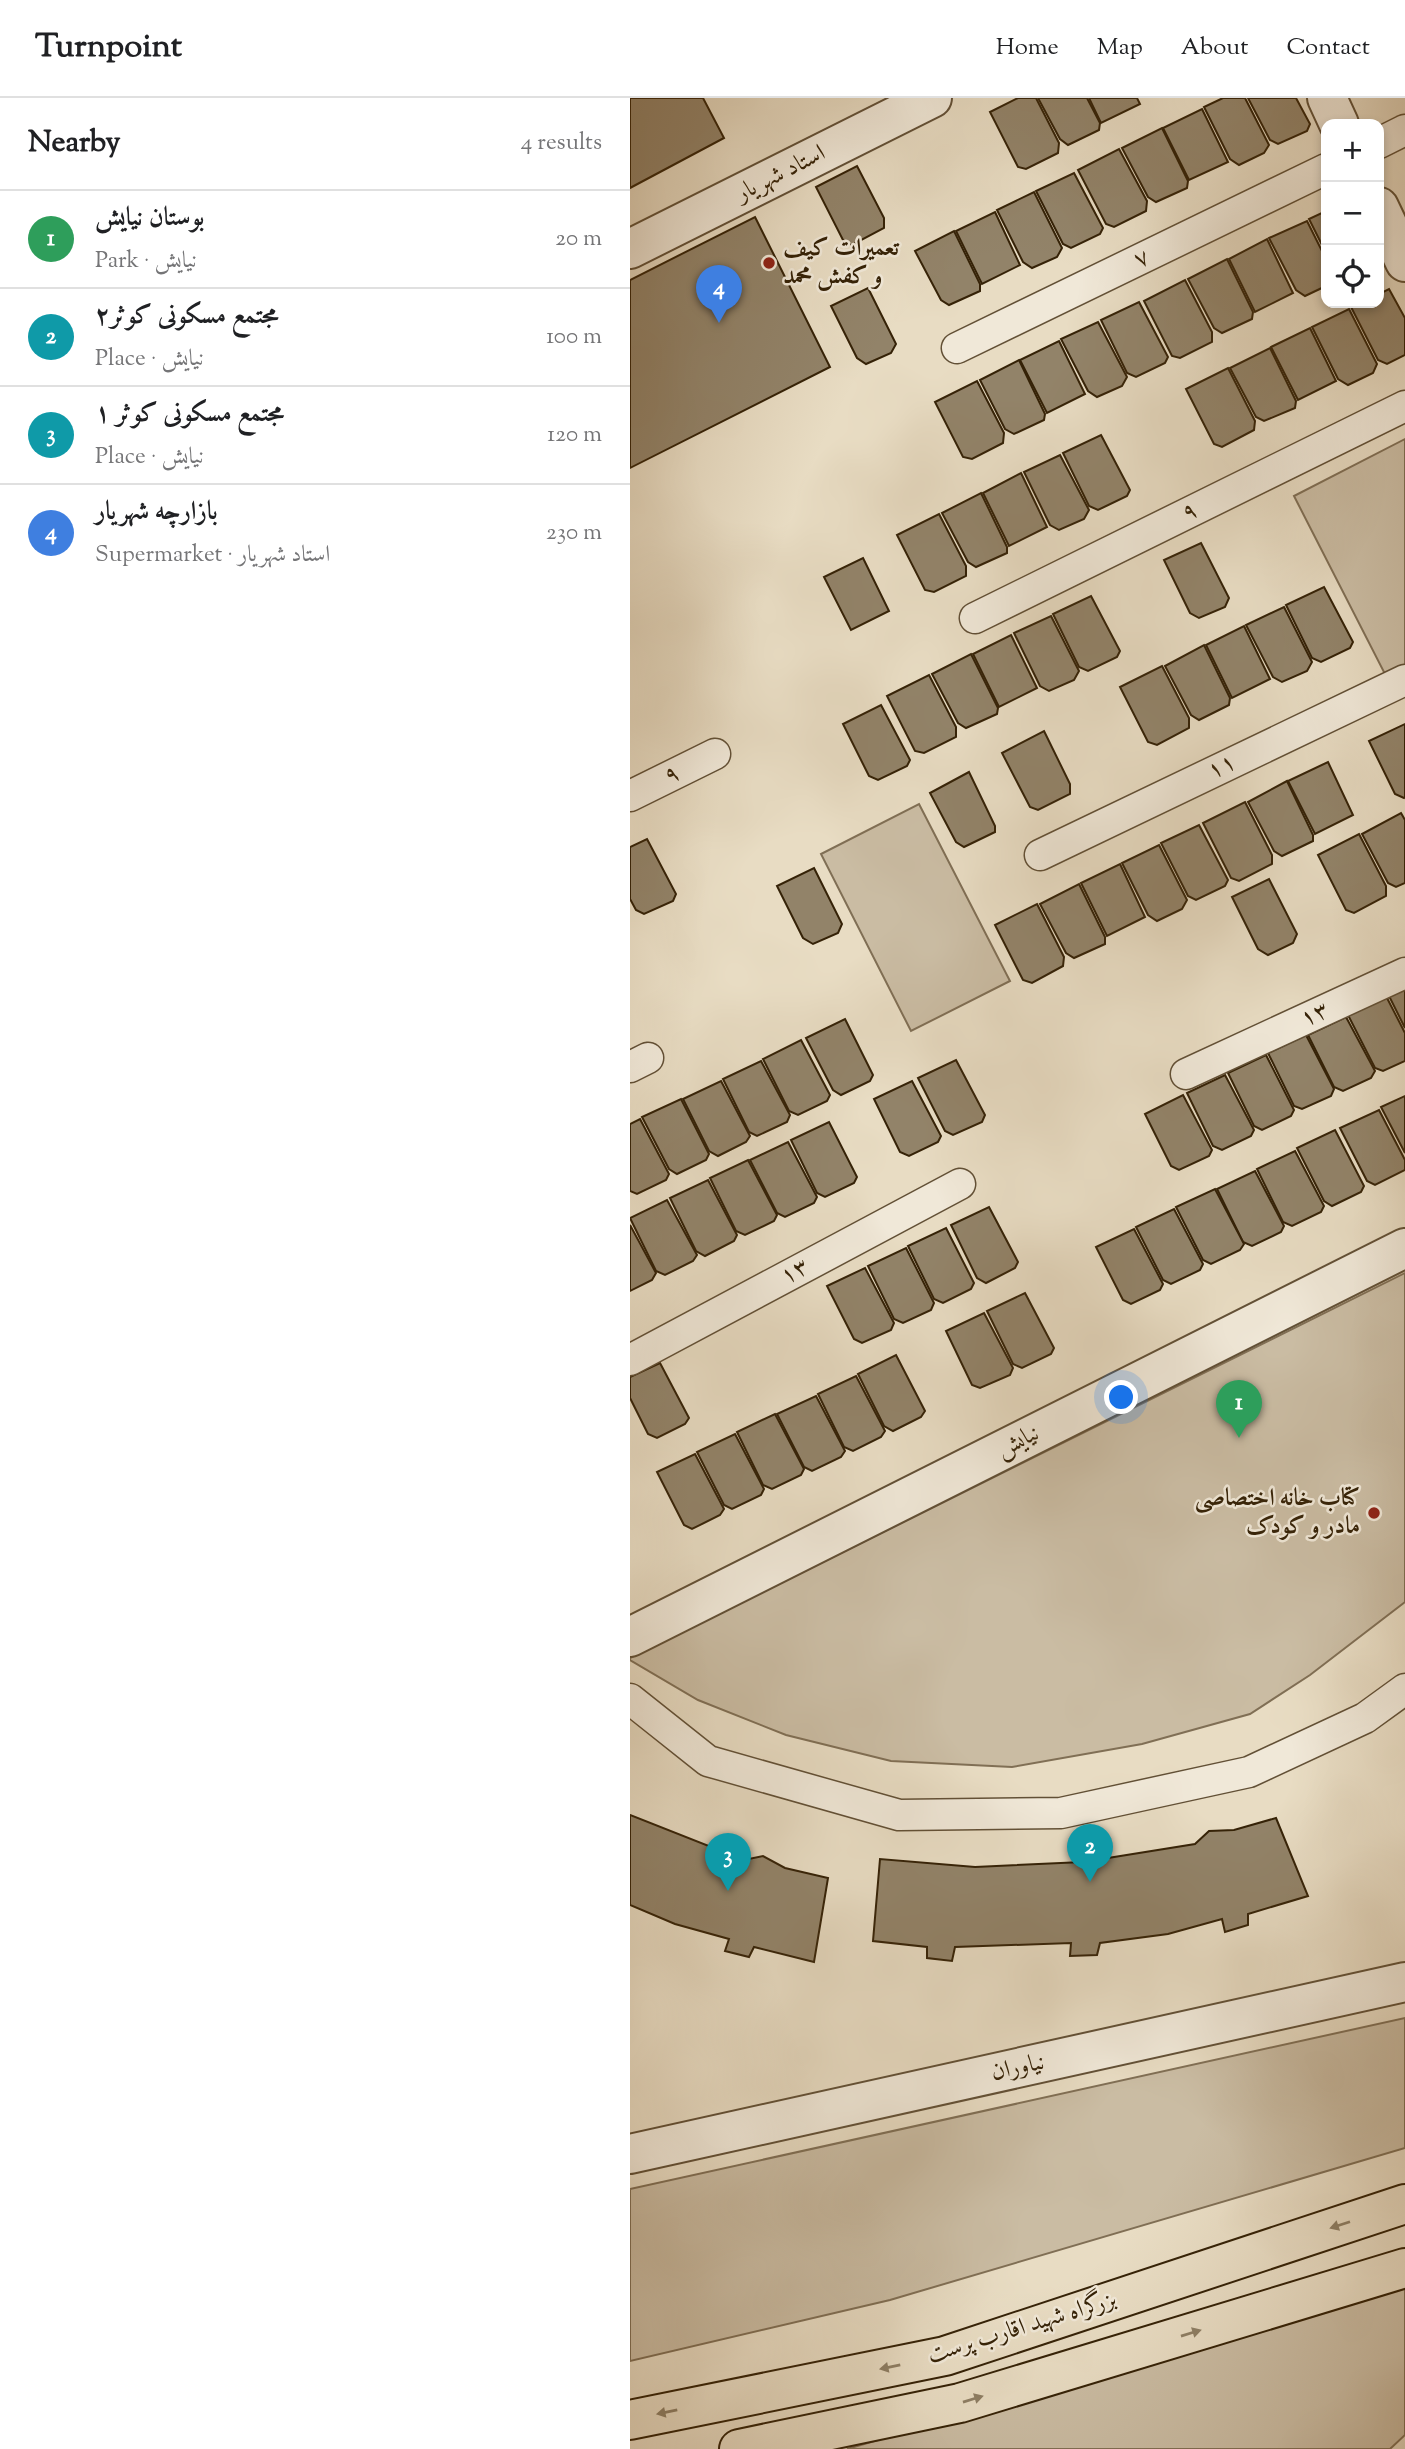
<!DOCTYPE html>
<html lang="en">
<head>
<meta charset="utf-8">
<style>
  :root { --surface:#fff; --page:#f6f6f6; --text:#202124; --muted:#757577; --line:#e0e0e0; --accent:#2563eb }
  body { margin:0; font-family:"Sorts Mill Goudy",Amiri,serif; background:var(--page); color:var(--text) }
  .controls { position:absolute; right:21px; top:21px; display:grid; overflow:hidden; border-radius:14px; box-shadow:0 4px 10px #0003 }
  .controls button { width:63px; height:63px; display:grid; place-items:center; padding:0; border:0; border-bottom:2px solid var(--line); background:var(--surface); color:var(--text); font:35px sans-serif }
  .you { position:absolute; left:492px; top:1300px; width:24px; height:24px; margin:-18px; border:5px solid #fff; border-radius:50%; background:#1a73e8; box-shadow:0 0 0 10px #1a73e833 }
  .badge { display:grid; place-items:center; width:46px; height:46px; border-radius:50%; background:var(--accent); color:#fff; font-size:23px; font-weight:700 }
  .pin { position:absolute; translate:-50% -58px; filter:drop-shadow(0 2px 4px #0008) }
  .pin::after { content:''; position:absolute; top:37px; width:24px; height:21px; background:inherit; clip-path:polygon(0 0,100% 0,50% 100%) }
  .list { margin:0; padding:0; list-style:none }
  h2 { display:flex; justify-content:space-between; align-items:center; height:91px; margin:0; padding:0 28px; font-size:30px }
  h2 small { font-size:23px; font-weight:400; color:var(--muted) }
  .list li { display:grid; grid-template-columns:46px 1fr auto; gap:21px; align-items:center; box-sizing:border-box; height:98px; padding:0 28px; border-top:2px solid var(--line) }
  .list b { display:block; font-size:26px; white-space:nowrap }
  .list p { margin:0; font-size:23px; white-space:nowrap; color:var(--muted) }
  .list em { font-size:23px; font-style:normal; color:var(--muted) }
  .icon { flex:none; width:38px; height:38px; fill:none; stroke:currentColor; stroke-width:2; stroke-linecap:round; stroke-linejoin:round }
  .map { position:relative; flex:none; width:775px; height:2351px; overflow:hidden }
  header { display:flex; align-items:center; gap:42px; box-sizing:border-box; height:98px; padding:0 35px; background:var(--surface); border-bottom:2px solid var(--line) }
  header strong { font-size:33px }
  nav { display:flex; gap:38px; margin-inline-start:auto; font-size:24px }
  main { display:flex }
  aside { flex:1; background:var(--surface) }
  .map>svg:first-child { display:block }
</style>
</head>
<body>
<header>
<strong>Turnpoint</strong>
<nav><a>Home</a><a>Map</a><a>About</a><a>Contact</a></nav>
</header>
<main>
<aside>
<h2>Nearby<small>4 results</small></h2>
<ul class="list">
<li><span class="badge" style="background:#2e9e5b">1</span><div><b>بوستان نیایش</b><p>Park · نیایش</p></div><em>20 m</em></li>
<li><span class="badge" style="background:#0f9aa8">2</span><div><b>مجتمع مسکونی کوثر۲</b><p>Place · نیایش</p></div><em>100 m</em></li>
<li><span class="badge" style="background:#0f9aa8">3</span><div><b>مجتمع مسکونی کوثر ۱</b><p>Place · نیایش</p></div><em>120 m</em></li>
<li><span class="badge" style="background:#3f7fe0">4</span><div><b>بازارچه شهریار</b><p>Supermarket · استاد شهریار</p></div><em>230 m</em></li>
</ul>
</aside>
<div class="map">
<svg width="775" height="2351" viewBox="0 0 775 2351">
  <rect width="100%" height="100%" fill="#e8dcc3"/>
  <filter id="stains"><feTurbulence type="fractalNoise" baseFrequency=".00286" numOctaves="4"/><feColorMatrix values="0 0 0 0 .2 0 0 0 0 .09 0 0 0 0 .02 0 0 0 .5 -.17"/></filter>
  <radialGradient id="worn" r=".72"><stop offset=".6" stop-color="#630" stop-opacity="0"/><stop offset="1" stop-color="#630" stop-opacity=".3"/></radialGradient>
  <g fill="#cabca3" stroke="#806f55" stroke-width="2">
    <path d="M775 341V571L757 580 664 398Z"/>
    <path d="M289 706 380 883 281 933 191 756Z"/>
    <path d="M775 1175V1504L680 1577 620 1616 512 1646 382 1669 261 1663 156 1637 68 1602 0 1562V1560Z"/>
    <path d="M775 1920V2050L260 2202 0 2263V2091Z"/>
    <path d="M775 2190V2337L760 2351H217Z"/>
  </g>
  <g fill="#928369" stroke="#352207" stroke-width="2">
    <path d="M0 0H73L94 40 0 90Z"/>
    <path d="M388 0H406L429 45 428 55 396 71 388 69 360 14Z"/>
    <path d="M408 0H457L470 25 469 32 438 47 430 41Z"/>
    <path d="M459 0H507L510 6 471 25Z"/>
    <path d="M593 0H615L639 47 634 55 609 67 600 61 574 9Z"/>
    <path d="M618 0H666L680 26 677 33 648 46 640 42Z"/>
    <path d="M572 11 598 64 559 82 533 30Z"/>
    <path d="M532 30 558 83 557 90 526 104 518 99 492 50Z"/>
    <path d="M489 51 517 103 516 113 484 129 476 126 448 72Z"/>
    <path d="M227 68 254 120V130L222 147 214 144 186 89Z"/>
    <path d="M444 75 473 130 470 136 441 150 433 146 406 93Z"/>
    <path d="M404 94 432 150 427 159 402 170 393 164 367 112Z"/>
    <path d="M696 113V155L679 121Z"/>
    <path d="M365 114 390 167 352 186 326 133Z"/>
    <path d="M125 119 200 269 0 370V182Z"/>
    <path d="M677 123 696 161V188L675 198 666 192 639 140Z"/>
    <path d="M324 133 350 186V193L319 207 311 202 285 153Z"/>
    <path d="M637 141 663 195 625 214 599 161Z"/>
    <path d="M597 161 623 214 622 221 592 235 584 230 558 181Z"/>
    <path d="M555 182 582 234V244L550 260 542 258 514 203Z"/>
    <path d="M238 190 266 246 261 255 236 266 227 260 201 208Z"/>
    <path d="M759 191 775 220V257L757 266 748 262 721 209 731 205H749V196Z"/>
    <path d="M509 204 538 259 535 265 506 279 497 275 471 222Z"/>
    <path d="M719 211 747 266 743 275 718 287 708 281 682 229Z"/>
    <path d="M468 224 497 279 492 288 467 299 458 293 431 241Z"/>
    <path d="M680 230 706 283 668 302 641 249Z"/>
    <path d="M429 243 455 296 417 315 390 262Z"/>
    <path d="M640 250 666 303 665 310 634 323 626 319 600 270Z"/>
    <path d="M389 262 415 316 414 322 384 336 375 331 350 282Z"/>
    <path d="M598 270 625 323 624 332 592 349 584 346 556 291Z"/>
    <path d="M347 283 374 335 373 345 342 361 333 359 305 304Z"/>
    <path d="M471 337 500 392 497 398 468 412 459 408 433 355Z"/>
    <path d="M430 357 459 412 454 421 429 432 420 427 394 374Z"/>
    <path d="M391 375 417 429 379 448 353 395Z"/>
    <path d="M351 395 377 449V455L346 469 338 464 312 415Z"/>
    <path d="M309 416 336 468V478L304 494 295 492 267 437Z"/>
    <path d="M571 445 599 500 595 509 569 520 560 515 534 462Z"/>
    <path d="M233 460 259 513 221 532 194 479Z"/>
    <path d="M694 489 723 544 720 550 691 564 682 560 656 507Z"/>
    <path d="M461 498 490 553 487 559 458 573 449 569 423 516Z"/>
    <path d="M654 509 682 564 677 573 652 584 643 579 616 527Z"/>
    <path d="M421 518 449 573 444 582 419 593 410 588 384 535Z"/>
    <path d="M614 528 640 581 602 600 576 547Z"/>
    <path d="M381 537 407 590 369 609 343 556Z"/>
    <path d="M574 547 600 600 599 607 569 622 561 617 535 568Z"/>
    <path d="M341 556 368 610 367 616 336 630 328 625 302 576Z"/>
    <path d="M532 568 559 620V630L527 647 518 644 490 589Z"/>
    <path d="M299 577 326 629V639L294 655 285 653 257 598Z"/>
    <path d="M251 607 280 662 277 668 248 682 239 678 213 626Z"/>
    <path d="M775 626V699L774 700 765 696 739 643Z"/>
    <path d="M414 633 440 686V696L408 712 400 709 372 655Z"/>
    <path d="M698 664 723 717 685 736 658 683Z"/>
    <path d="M339 674 365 728V734L334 749 326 744 300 695Z"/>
    <path d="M657 683 683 737V743L652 758 644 753 618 704Z"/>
    <path d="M615 704 642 757V766L609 783 601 780 573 725Z"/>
    <path d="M771 715 775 722V785L766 789 758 785 732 736Z"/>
    <path d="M569 727 598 782 595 788 566 802 558 798 531 745Z"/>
    <path d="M729 736 756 788V798L724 815 716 812 688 757Z"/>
    <path d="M17 741 46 796 43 803 14 816 6 812 0 801V749Z"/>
    <path d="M529 747 557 802 552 811 527 823 518 817 492 765Z"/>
    <path d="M490 766 515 819 477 838 451 785Z"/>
    <path d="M184 770 212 826 208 835 183 846 173 840 147 788Z"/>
    <path d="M639 781 667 836 663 845 638 857 628 851 602 799Z"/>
    <path d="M449 786 475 839V846L444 860 436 855 410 806Z"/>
    <path d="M407 806 434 859 433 868 402 885 393 882 365 827Z"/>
    <path d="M775 888V930L758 896Z"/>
    <path d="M756 898 775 935V963L753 973 745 970 718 917Z"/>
    <path d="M716 919 745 973 741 980 713 993 704 989 678 937Z"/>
    <path d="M215 921 243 977 240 983 211 997 203 992 176 940Z"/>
    <path d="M676 937 704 991 701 998 672 1011 664 1008 638 955Z"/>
    <path d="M171 942 200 997 197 1003 168 1017 159 1013 133 961Z"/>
    <path d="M636 957 664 1012 661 1018 632 1032 624 1028 598 975Z"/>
    <path d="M326 962 355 1017 352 1024 323 1037 315 1033 288 980Z"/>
    <path d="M131 963 160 1017 157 1024 127 1038 119 1034 93 981Z"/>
    <path d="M595 977 624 1032 621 1038 592 1052 583 1048 557 995Z"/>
    <path d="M91 983 120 1038 116 1044 88 1058 79 1053 53 1001Z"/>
    <path d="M282 983 311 1038 308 1044 279 1058 270 1054 244 1001Z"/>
    <path d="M553 997 582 1052 579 1058 549 1072 541 1068 515 1016Z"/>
    <path d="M775 998V1055L751 1009Z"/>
    <path d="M51 1001 79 1056 76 1062 47 1076 39 1071 12 1019Z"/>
    <path d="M749 1012 775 1062V1072L745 1087 737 1083 710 1030Z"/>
    <path d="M10 1021 39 1076 36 1082 7 1096 0 1093V1026Z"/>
    <path d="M199 1024 227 1079 224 1085 195 1099 187 1095 161 1042Z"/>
    <path d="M705 1032 734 1088 731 1094 702 1108 694 1103 667 1050Z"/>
    <path d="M158 1044 187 1099 184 1105 155 1119 147 1115 120 1062Z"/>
    <path d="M665 1053 694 1108 691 1114 662 1128 653 1124 627 1071Z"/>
    <path d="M118 1062 147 1117 144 1123 115 1137 106 1133 80 1080Z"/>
    <path d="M625 1073 654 1128 651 1134 622 1148 613 1144 587 1091Z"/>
    <path d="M78 1082 107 1137 104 1143 75 1158 66 1153 40 1100Z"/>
    <path d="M585 1091 614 1146 610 1152 581 1166 573 1162 546 1109Z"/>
    <path d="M37 1102 67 1157 63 1163 35 1177 26 1173 0 1120Z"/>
    <path d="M359 1109 388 1164 385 1170 356 1185 347 1180 321 1127Z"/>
    <path d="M544 1111 573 1166 570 1172 541 1186 533 1182 506 1129Z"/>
    <path d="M0 1127 26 1175 22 1182 0 1193Z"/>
    <path d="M316 1130 344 1185 341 1191 313 1205 304 1201 278 1148Z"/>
    <path d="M504 1131 533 1186 530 1192 501 1206 493 1202 466 1149Z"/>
    <path d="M276 1150 304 1205 301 1212 273 1225 264 1221 238 1168Z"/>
    <path d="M235 1170 264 1225 261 1232 232 1245 224 1241 197 1188Z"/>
    <path d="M395 1195 424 1250 421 1256 392 1270 383 1266 357 1213Z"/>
    <path d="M354 1215 383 1270 380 1277 350 1290 342 1287 316 1233Z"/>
    <path d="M266 1257 295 1313 291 1319 263 1333 254 1328 228 1276Z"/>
    <path d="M30 1265 59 1320 55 1326 27 1340 18 1336 0 1300V1279Z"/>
    <path d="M226 1278 255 1333 251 1339 223 1353 214 1349 188 1296Z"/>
    <path d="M186 1298 215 1353 211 1359 182 1373 174 1369 147 1316Z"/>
    <path d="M145 1316 174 1371 171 1377 142 1391 133 1387 107 1334Z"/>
    <path d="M105 1336 134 1391 131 1397 102 1411 94 1407 67 1354Z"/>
    <path d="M65 1356 94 1411 90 1417 62 1431 54 1427 27 1374Z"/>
    <path d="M0 1717 114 1762 133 1758 155 1770 198 1780 184 1864 124 1849 119 1859 95 1853 99 1841 45 1826 0 1807Z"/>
    <path d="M646 1720 678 1798 618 1816V1827L595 1834 592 1821 538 1836 470 1845 467 1857 440 1858 441 1845 325 1849 322 1863 297 1860V1849L243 1843 250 1761 345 1769 453 1764 565 1746 579 1733 604 1732Z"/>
  </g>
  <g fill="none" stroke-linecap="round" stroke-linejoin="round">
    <g stroke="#625036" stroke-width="33">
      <g id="minor">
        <path d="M749 45 775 32"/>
        <path d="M327 250 696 71"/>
        <path d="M345 520 775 308"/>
        <path d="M0 698 85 656"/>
        <path d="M410 757 775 582"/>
        <path d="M0 969 18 960"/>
        <path d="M556 976 775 875"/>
        <path d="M0 1262 330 1086"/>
        <path d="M0 1601 78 1663 269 1717 431 1715 619 1674 735 1620 775 1591"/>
      </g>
    </g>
    <g stroke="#625036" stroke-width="42">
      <g id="tertiary">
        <path d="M697 0 709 26"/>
        <path d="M749 109 775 164"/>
        <path d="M0 151 302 0"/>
        <path d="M0 1539 775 1150"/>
        <path d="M0 2056 775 1884"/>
      </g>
    </g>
    <g stroke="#352207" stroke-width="42">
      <g id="trunk">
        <path d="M0 2322 315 2258 775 2106"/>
        <path d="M109 2351 330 2305 775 2170"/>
      </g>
    </g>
    <use href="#minor" stroke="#f0e8d8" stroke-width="30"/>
    <use href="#tertiary" stroke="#f0e8d8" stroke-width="38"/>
    <use href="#trunk" stroke="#e8dcc3" stroke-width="38"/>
  </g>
  <defs><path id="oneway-solid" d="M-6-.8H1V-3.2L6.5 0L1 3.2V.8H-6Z" transform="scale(1.75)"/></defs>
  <g fill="#8e7f65">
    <use href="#oneway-solid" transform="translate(710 2127) rotate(162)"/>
    <use href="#oneway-solid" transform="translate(561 2235) rotate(-17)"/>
    <use href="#oneway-solid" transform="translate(260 2269) rotate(168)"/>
    <use href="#oneway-solid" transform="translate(343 2301) rotate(-17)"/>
    <use href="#oneway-solid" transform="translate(37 2314) rotate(168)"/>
  </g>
  <g fill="#8f2418" stroke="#f0e8d8" stroke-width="2.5">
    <circle cx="139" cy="165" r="7"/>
    <circle cx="744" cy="1415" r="7"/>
  </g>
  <g text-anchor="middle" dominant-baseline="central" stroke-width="5" stroke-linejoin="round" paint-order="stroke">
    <g font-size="24" fill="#352207" stroke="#f0e8d8">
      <text transform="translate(151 76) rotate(-27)">استاد شهریار</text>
      <text transform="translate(512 161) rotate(-26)">۷</text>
      <text transform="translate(560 414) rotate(-26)">۹</text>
      <text transform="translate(592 669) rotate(-26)">۱۱</text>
      <text transform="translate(42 677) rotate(-27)">۹</text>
      <text transform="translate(685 917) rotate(-25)">۱۳</text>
      <text transform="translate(165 1174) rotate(-28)">۱۳</text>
      <text transform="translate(388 1344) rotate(-27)">نیایش</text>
      <text transform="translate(388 1970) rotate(-12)">نیاوران</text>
      <text transform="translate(392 2230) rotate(-17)">بزرگراه شهید اقارب پرست</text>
    </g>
    <g font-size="24" font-weight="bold" fill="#352207" stroke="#f0e8d8" text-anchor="start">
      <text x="153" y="151">تعمیرات کیف<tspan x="153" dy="28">و کفش محمد</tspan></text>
      <text x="730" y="1401" text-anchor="end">کتاب خانه اختصاصی<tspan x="730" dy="28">مادر و کودک</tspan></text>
    </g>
  </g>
  <rect width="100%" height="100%" filter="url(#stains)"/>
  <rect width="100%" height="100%" fill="url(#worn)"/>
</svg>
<div class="controls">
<button>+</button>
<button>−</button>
<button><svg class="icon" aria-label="locate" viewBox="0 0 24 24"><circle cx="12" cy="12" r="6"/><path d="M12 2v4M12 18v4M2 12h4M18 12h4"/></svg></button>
</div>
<div class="you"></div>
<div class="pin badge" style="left:609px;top:1340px;background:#2e9e5b">1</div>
<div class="pin badge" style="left:460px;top:1784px;background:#0f9aa8">2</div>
<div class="pin badge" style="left:98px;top:1793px;background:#0f9aa8">3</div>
<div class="pin badge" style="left:89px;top:225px;background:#3f7fe0">4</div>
</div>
</main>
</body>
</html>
